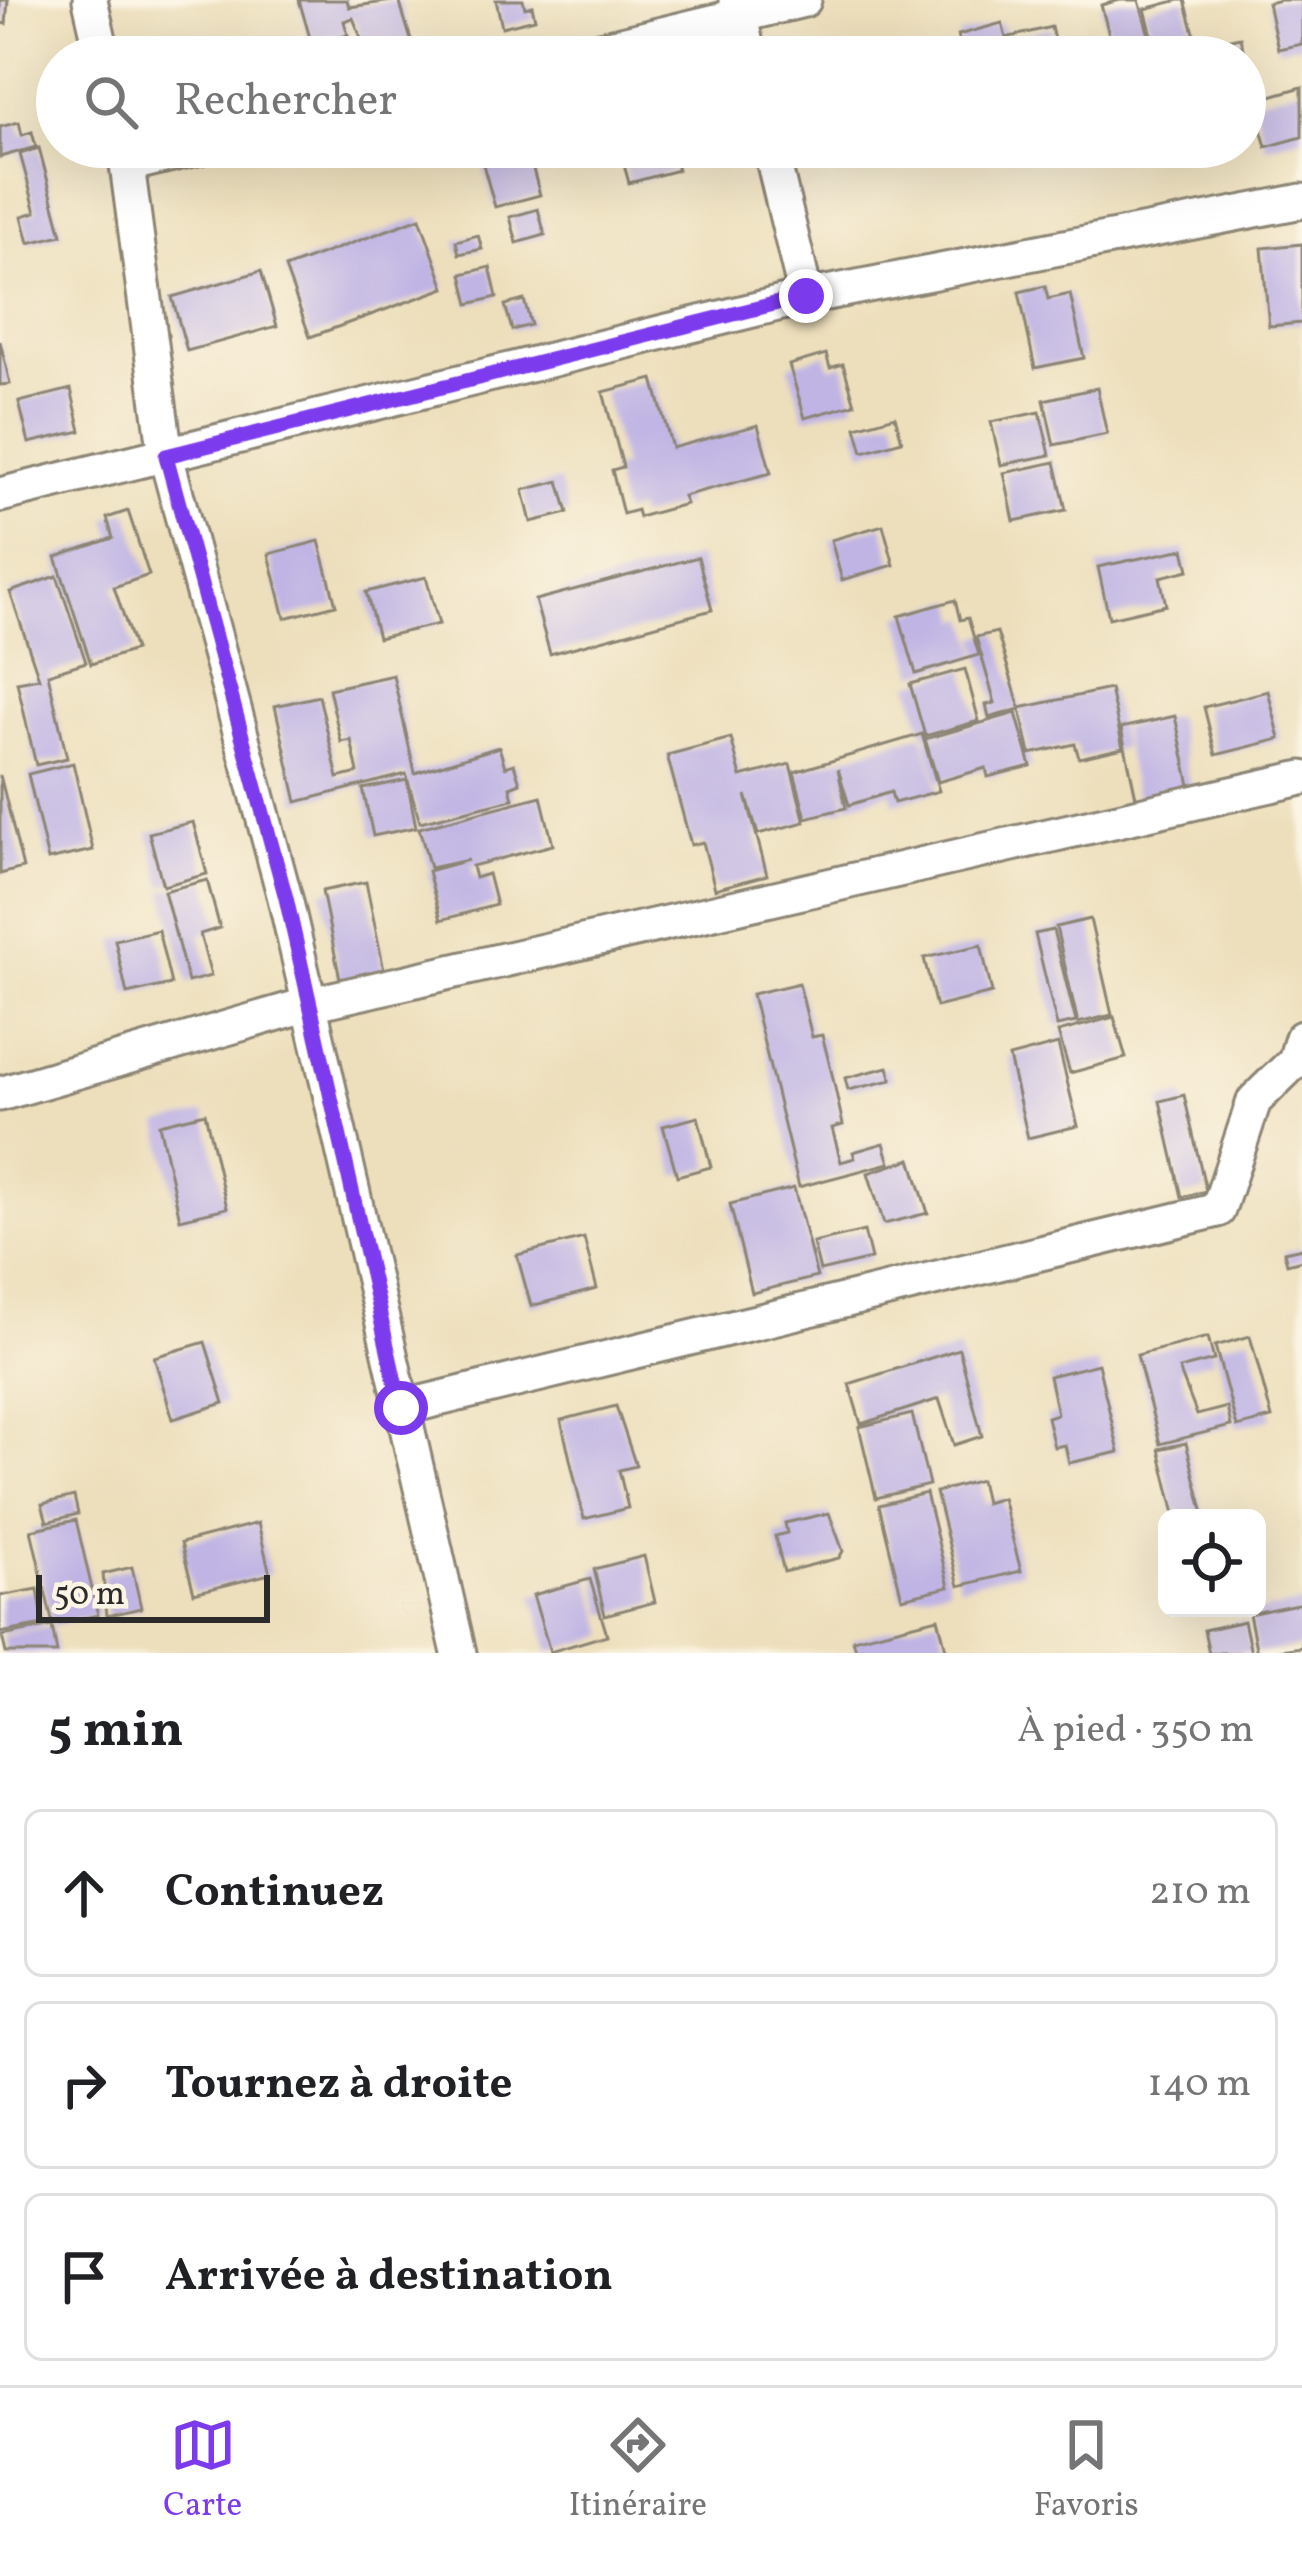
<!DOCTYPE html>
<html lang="fr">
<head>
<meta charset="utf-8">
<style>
  :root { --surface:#fff; --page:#f2f2f2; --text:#202124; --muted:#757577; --line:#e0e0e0; --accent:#7c3aed }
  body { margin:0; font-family:Vollkorn,serif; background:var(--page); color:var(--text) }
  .controls { position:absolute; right:36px; bottom:36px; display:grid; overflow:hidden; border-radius:18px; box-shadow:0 12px 48px #0002 }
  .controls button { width:108px; height:108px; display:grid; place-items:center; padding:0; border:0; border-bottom:3px solid var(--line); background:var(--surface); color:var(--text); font:60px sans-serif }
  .scale { position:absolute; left:36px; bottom:30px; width:234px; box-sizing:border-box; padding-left:12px; border:6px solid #2b2b2b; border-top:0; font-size:33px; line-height:42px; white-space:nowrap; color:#2b2b2b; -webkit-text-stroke:9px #fcf5e5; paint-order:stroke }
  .stop { position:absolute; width:36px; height:36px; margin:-27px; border:9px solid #7c3aed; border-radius:50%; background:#fff }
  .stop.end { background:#7c3aed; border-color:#fff; box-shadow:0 3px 12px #0008 }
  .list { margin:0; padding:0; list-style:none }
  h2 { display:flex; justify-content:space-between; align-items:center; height:156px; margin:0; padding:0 48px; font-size:51px }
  h2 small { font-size:39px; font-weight:400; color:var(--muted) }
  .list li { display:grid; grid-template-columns:78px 1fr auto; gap:36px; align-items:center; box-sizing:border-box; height:168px; margin:0 24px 24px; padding:0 24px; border:3px solid var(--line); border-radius:18px }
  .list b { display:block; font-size:45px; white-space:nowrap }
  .list em { font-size:39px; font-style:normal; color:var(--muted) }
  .icon { flex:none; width:66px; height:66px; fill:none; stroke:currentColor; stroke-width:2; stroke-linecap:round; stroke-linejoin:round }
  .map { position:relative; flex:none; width:1302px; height:1653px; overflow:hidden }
  .search { position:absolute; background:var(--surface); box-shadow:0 12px 48px #0002; left:36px; right:36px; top:36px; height:132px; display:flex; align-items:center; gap:30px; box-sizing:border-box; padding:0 42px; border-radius:66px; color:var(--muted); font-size:45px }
  .sheet { height:732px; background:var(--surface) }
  nav { display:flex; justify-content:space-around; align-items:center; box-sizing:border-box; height:168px; border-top:3px solid var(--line); background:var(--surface); font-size:33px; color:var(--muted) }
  nav a { display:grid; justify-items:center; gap:6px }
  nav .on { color:var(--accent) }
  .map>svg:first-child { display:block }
</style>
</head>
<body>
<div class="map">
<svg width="1302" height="1653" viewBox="0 0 1302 1653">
  <rect width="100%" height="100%" fill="#fcf5e5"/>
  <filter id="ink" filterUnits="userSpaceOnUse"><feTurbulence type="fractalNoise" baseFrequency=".00833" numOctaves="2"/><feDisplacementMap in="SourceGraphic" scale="24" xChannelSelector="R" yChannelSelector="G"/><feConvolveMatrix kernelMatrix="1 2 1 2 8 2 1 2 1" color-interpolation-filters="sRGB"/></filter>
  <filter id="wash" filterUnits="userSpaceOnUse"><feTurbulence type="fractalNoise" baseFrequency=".004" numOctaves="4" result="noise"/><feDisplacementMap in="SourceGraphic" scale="48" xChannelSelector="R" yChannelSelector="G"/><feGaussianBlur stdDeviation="2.7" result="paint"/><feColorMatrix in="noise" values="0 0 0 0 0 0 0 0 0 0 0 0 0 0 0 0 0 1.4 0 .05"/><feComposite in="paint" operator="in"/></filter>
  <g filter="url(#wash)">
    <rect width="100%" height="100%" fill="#eddfbc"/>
    <g id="blocks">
      <g fill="#bfb4e4">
        <path d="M0 0H8L6 24 0 23Z"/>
        <path d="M299 0H347L349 7 399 0 414 50 394 55 390 43 377 47 380 57H369L353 18 344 21 348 35 312 45Z"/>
        <path d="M496 0H523L525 8 532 6 535 19 502 27Z"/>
        <path d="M1120 0H1139L1154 53 1115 57 1101 5Z"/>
        <path d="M1179 0H1185L1197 44 1157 55 1145 9Z"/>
        <path d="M1280 0H1302V44L1278 49 1268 3Z"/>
        <path d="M1002 23 1006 38 1051 27 1058 57H963L958 35Z"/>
        <path d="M1240 37 1245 57H1201L1198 46Z"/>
        <path d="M1302 87V137L1266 147 1253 101Z"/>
        <path d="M19 122 22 135 32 132 36 147 0 157V127Z"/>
        <path d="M498 147H527L540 195 495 207 482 161 501 156Z"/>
        <path d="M619 147H672L678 170 629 183Z"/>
        <path d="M39 148 62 235 29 243 22 216 36 212 20 154Z"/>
        <path d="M538 209 545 235 517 243 510 217Z"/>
        <path d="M420 218 445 288 310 337 285 268Z"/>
        <path d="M478 235 482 249 459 254 456 241Z"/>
        <path d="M1302 244V323L1269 326 1262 248Z"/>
        <path d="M490 267 497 297 469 304 462 274Z"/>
        <path d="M261 271 277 326 187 351 172 297Z"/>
        <path d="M1045 286 1048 299 1070 294 1084 358 1035 368 1019 292Z"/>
        <path d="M524 300 531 325 512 330 505 305Z"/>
        <path d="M0 341 10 384 0 385Z"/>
        <path d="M826 354 830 368 843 364 855 404 805 418 789 365Z"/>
        <path d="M653 379 672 448 758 425 771 473 683 496 686 504 639 517 637 510 623 514 612 470 623 467 603 392Z"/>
        <path d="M1097 388 1107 434 1054 445 1044 400Z"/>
        <path d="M71 389 81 431 29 443 19 402Z"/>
        <path d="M1040 412 1050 455 1001 465 991 422Z"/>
        <path d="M895 416 902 441 863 452 856 427Z"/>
        <path d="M1055 462 1066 510 1014 521 1004 473Z"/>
        <path d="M559 481 568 513 531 522 523 490Z"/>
        <path d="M128 511 149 575 114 587 135 650 91 664 56 557 113 538 107 518Z"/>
        <path d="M883 525 894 565 842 580 831 540Z"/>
        <path d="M319 541 336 605 285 618 269 554Z"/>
        <path d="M1184 549 1189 570 1160 577 1166 605 1109 618 1098 567Z"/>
        <path d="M698 557 712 610 550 654 535 600Z"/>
        <path d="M57 576 86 662 48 674 67 758 36 765 17 682 39 678 10 592Z"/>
        <path d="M426 577 439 624 378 638 366 592Z"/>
        <path d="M955 600 960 620 968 618 979 655 916 674 899 616Z"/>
        <path d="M997 632 1020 708 1110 689 1123 748 1079 758 1075 744 1030 754 1020 709 989 718 986 705 995 703 976 637Z"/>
        <path d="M965 669 979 721 925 736 910 684Z"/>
        <path d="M393 675 415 773 499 747 505 767 514 764 520 783 510 787 513 799 420 822 406 774 297 802 275 706 319 696 338 778 358 773 351 740 341 742 329 689Z"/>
        <path d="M1268 691 1280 739 1216 755 1204 707Z"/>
        <path d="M1016 713 1031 766 988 777 986 768 938 782 925 739Z"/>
        <path d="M1175 716 1191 790 1137 802 1121 728Z"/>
        <path d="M922 734 939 791 894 803 891 792 849 805 838 769 846 808 806 818 794 772Z"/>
        <path d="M731 738 741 777 790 764 805 822 758 834 746 795 767 875 715 889 703 842 691 845 667 755Z"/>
        <path d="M73 763 93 850 48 860 28 774Z"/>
        <path d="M0 775 23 868 0 874Z"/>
        <path d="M407 780 416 827 373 836 363 789Z"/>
        <path d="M541 796 553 845 472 866 475 878 488 874 496 905 441 920 428 871 468 860 430 868 419 828Z"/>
        <path d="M193 822 207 874 163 886 149 833Z"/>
        <path d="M207 880 220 928 200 934 211 976 188 982 164 891Z"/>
        <path d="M366 882 385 975 341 984 322 891Z"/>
        <path d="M1090 919 1112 1015 1078 1023 1056 927Z"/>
        <path d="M158 930 171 984 127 994 115 940Z"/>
        <path d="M1053 930 1076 1022 1057 1026 1035 934Z"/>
        <path d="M981 945 992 993 936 1007 924 958Z"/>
        <path d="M799 983 812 1037 822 1035 832 1074 843 1125 832 1128 841 1162 855 1158 853 1152 884 1143 890 1163 799 1187 752 994Z"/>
        <path d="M1114 1017 1126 1058 1070 1073 1058 1032Z"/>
        <path d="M1058 1044 1078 1126 1028 1138 1009 1057Z"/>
        <path d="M888 1067 892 1080 848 1090 845 1078Z"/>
        <path d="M1184 1095 1206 1191 1182 1197 1160 1101Z"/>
        <path d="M205 1113 227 1208 180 1219 159 1124Z"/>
        <path d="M698 1117 711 1167 677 1176 663 1126Z"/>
        <path d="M911 1159 928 1213 884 1224 868 1173Z"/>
        <path d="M794 1188 817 1277 752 1293 730 1204Z"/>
        <path d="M864 1231 871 1259 820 1271 813 1243Z"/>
        <path d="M584 1238 597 1289 531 1306 517 1255Z"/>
        <path d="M1302 1248V1260L1287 1264 1284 1252Z"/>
        <path d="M1250 1336 1272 1418 1237 1427 1215 1346Z"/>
        <path d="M1208 1337 1214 1360 1179 1369 1197 1415 1227 1407 1231 1426 1160 1444 1137 1355Z"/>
        <path d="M205 1342 224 1403 173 1419 154 1357Z"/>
        <path d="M959 1349 982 1436 954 1445 939 1399 861 1424 849 1384Z"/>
        <path d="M1098 1364 1119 1452 1069 1463 1065 1445 1054 1447 1047 1417 1057 1414 1049 1376Z"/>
        <path d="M616 1406 636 1466 619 1470 628 1508 584 1519 561 1420Z"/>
        <path d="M912 1414 929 1485 876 1498 859 1427Z"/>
        <path d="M1186 1443 1205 1518H1176L1159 1449Z"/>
        <path d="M980 1480 985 1503 1002 1498 1021 1571 959 1586 936 1492Z"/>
        <path d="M926 1493 949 1587 902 1598 879 1505Z"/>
        <path d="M74 1496 78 1514 47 1522 42 1504Z"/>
        <path d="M829 1513 843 1551 839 1558 784 1572 775 1536 787 1533 785 1523Z"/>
        <path d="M76 1520 98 1615 53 1625 31 1530Z"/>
        <path d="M258 1523 270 1574 194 1593 181 1543Z"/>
        <path d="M644 1556 655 1602 605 1615 594 1569Z"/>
        <path d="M132 1567 141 1608 107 1616 103 1574Z"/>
        <path d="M590 1579 607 1635 550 1652 533 1595Z"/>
        <path d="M38 1589 44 1625 0 1633V1596Z"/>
        <path d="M1302 1603V1647L1257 1653 1249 1614Z"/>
        <path d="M938 1618 947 1653H857L853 1639Z"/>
        <path d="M1244 1621 1251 1653H1209L1204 1630Z"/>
        <path d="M52 1626 57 1653H6L2 1636Z"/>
      </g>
    </g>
  </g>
  <g filter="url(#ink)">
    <use href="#blocks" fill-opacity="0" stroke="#8c8574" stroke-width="3"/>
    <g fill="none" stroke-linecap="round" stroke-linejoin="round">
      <g stroke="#8c8574" stroke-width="39">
        <g id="minor">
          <path d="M90 0 103 57"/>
          <path d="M736 0 749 57"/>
          <path d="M567 57 804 0"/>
          <path d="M201 147 127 165 166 456 285 898 459 1653"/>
          <path d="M770 147 806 297"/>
          <path d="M0 495 806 297 1302 201"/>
          <path d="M0 1094 306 1005 1302 778"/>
          <path d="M401 1408 1218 1210 1254 1101 1295 1061 1302 1038"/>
        </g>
      </g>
      <use href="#minor" stroke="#fff" stroke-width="33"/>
    </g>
  </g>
  <g fill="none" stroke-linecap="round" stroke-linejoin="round" filter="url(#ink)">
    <path stroke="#7c3aed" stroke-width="15" d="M401 1408 286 898 166 456 806 296"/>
  </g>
</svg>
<div class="controls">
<button><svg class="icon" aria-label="locate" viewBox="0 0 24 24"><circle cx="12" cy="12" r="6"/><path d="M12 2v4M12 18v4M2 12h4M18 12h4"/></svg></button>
</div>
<div class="scale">50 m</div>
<div class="stop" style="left:401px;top:1408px"></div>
<div class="stop end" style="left:806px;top:296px"></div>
<div class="search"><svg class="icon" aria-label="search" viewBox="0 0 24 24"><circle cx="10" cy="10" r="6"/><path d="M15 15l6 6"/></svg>Rechercher</div>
</div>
<section class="sheet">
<h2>5 min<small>À pied · 350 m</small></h2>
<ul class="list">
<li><svg class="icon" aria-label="ahead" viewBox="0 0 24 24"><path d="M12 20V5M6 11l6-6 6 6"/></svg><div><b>Continuez</b></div><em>210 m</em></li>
<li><svg class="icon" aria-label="right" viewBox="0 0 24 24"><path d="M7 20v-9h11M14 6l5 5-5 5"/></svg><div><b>Tournez à droite</b></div><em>140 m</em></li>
<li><svg class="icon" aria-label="arrive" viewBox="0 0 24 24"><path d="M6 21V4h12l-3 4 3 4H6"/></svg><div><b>Arrivée à destination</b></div></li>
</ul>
</section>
<nav>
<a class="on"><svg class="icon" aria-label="map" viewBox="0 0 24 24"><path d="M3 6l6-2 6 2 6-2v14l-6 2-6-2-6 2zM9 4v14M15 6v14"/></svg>Carte</a>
<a><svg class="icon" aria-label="directions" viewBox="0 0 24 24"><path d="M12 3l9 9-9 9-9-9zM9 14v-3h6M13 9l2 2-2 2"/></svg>Itinéraire</a>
<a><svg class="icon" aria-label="saved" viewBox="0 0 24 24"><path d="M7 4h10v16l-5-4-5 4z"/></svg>Favoris</a>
</nav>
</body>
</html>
